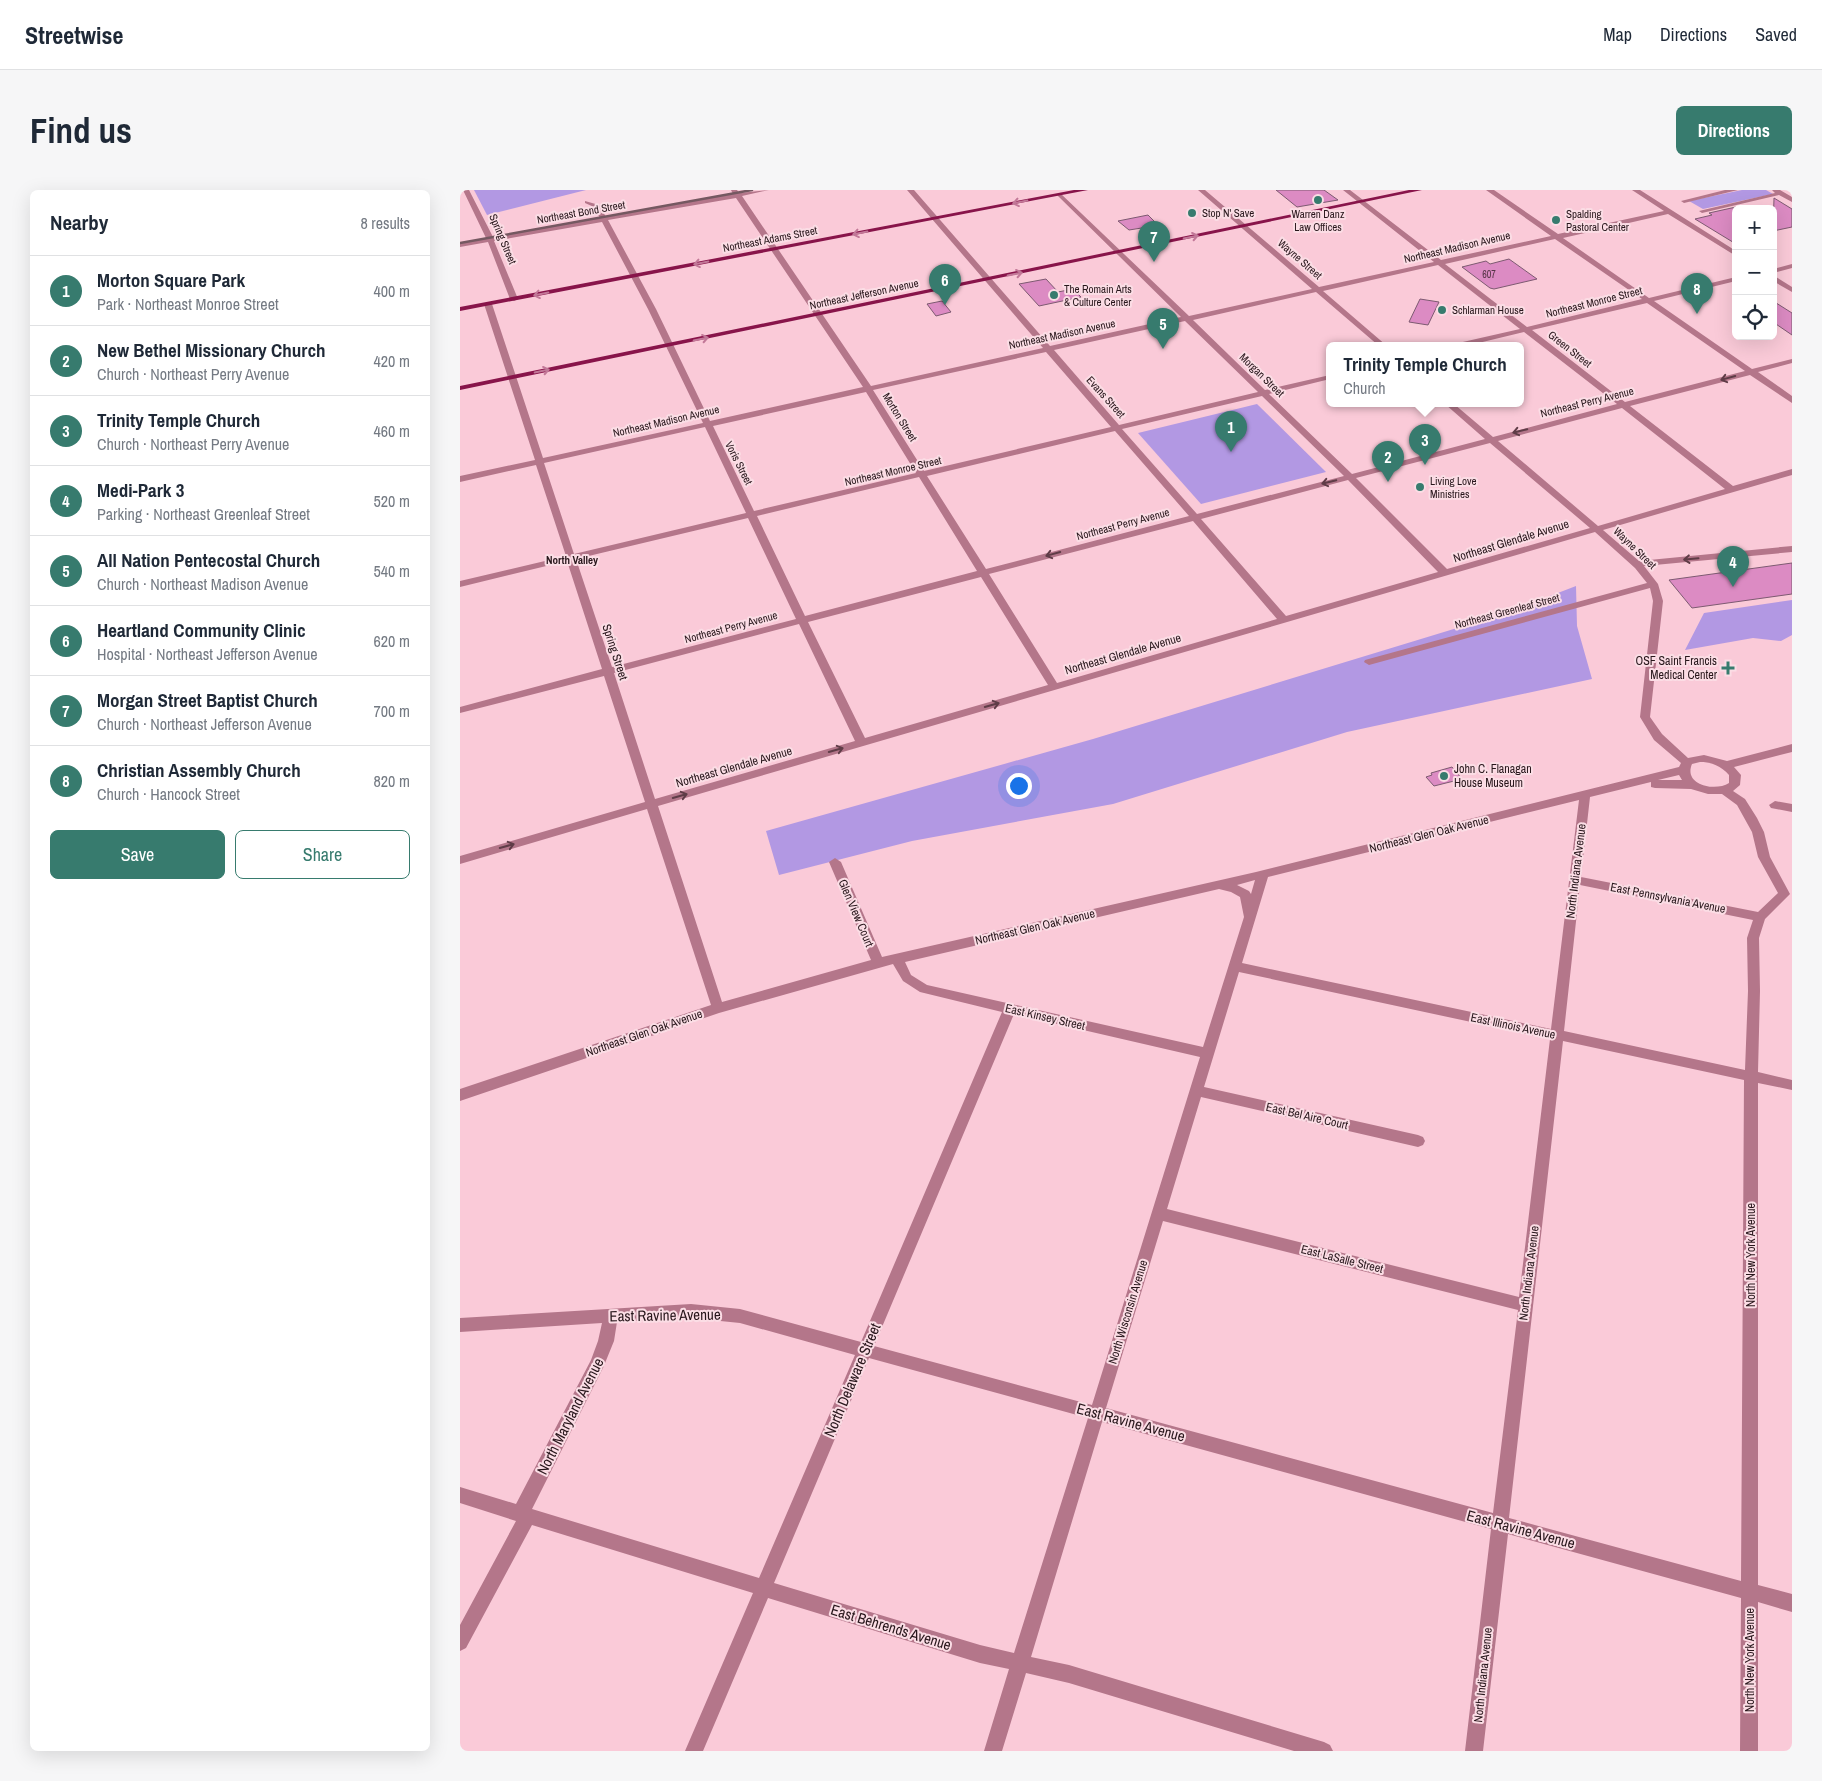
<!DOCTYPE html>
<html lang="en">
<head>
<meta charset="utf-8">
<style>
  :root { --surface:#fff; --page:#f6f6f7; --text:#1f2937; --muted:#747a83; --line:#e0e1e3; --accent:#377b6e }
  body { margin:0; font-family:"Archivo Narrow",sans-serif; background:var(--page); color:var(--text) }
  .controls { position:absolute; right:15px; top:15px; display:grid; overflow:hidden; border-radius:8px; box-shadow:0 5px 20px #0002 }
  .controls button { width:45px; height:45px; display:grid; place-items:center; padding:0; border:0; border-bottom:1px solid var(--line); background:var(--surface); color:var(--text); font:25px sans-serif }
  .you { position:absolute; left:558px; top:595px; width:18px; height:18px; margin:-12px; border:4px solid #fff; border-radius:50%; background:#1a73e8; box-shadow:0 0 0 8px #1a73e833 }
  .badge { display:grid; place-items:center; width:32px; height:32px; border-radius:50%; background:var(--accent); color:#fff; font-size:16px; font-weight:700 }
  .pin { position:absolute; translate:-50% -41px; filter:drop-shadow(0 1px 2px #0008) }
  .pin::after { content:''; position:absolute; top:26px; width:18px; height:15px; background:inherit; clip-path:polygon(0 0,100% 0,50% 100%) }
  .popup { position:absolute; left:866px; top:152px; width:198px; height:65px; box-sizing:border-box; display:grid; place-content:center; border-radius:8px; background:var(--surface); filter:drop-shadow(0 1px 4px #0005); font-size:16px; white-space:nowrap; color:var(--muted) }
  .popup b { font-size:19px; color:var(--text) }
  .popup::after { content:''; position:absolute; left:50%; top:100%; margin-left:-10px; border:10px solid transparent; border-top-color:var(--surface) }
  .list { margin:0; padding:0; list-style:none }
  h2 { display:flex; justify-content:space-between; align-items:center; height:65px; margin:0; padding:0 20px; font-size:21px }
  h2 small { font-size:16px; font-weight:400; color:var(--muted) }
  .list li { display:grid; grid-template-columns:32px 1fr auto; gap:15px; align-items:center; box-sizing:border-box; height:70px; padding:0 20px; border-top:1px solid var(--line) }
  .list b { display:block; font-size:19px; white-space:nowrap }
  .list p { margin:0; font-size:16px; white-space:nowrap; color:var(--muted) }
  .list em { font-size:16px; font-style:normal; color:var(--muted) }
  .actions { display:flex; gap:10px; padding:15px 20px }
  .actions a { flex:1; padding:11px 0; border:1px solid var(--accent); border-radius:8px; text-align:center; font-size:18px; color:var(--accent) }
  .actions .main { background:var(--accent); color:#fff }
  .icon { flex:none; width:28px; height:28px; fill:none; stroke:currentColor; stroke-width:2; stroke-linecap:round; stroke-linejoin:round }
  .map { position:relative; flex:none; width:1332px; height:1561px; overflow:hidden; border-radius:8px }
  header { display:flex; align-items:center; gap:30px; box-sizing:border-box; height:70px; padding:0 25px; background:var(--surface); border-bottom:1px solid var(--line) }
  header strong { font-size:24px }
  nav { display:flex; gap:28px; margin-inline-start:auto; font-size:18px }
  .intro { display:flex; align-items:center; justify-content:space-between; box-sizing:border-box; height:120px; padding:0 30px }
  h1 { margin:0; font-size:35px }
  .button { padding:12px 22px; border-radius:8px; background:var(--accent); color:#fff; font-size:18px; font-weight:700 }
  main { display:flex; gap:30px; padding:0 30px }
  aside { flex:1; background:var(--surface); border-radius:8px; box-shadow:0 5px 20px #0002 }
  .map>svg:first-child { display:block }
</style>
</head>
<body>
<header>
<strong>Streetwise</strong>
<nav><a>Map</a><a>Directions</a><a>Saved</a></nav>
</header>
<div class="intro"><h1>Find us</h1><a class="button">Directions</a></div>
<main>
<aside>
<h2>Nearby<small>8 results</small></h2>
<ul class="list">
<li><span class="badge">1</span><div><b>Morton Square Park</b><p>Park · Northeast Monroe Street</p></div><em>400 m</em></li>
<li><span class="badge">2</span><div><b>New Bethel Missionary Church</b><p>Church · Northeast Perry Avenue</p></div><em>420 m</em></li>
<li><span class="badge">3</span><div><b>Trinity Temple Church</b><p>Church · Northeast Perry Avenue</p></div><em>460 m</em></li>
<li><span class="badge">4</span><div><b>Medi-Park 3</b><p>Parking · Northeast Greenleaf Street</p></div><em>520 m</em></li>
<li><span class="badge">5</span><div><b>All Nation Pentecostal Church</b><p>Church · Northeast Madison Avenue</p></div><em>540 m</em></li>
<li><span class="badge">6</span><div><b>Heartland Community Clinic</b><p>Hospital · Northeast Jefferson Avenue</p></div><em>620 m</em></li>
<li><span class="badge">7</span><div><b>Morgan Street Baptist Church</b><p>Church · Northeast Jefferson Avenue</p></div><em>700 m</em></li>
<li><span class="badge">8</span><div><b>Christian Assembly Church</b><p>Church · Hancock Street</p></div><em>820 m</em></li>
</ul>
<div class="actions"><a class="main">Save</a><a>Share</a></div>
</aside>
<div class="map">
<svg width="1332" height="1561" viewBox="0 0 1332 1561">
  <rect width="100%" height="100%" fill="#facad8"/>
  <g fill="#b298e3">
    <path d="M14 0H126L27 25Z"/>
    <path d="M1282 0H1306L1313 4 1243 19 1229 11Z"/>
    <path d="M797 214 866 282 741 314 678 243Z"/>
    <path d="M1116 396 1117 436 1132 489 887 542 653 614 452 651 319 685 306 641 633 549 1043 424Z"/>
    <path d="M1332 410V445L1321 451 1293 448 1225 460 1244 423Z"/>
  </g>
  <g fill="#dc8bc3" stroke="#7d5a71">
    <path d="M816 0H864L878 10 837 17Z"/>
    <path d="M1314 8 1332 19V37L1313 41Z"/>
    <path d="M1276 17V54L1235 29 1252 25 1249 23Z"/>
    <path d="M688 25 706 43 702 48 688 37 669 40 658 31Z"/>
    <path d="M1049 69 1077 89 1034 99 1030 98 1002 77 1026 71 1030 74Z"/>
    <path d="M586 89 598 102 613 99 621 107 579 116 559 94Z"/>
    <path d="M960 109 979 112 968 135 949 132Z"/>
    <path d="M482 111 491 122 476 126 467 114Z"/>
    <path d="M1313 111 1332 123V145L1313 132Z"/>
    <path d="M1332 373V404L1232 418 1209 390Z"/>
    <path d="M992 577 1002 589 974 596 966 587 972 585 971 583Z"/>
  </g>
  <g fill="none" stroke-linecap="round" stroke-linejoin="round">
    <g fill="#b4768a" fill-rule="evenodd">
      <path d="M3 0H9L33 47 140 28 134 17 125 13V11L139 15 146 27 273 4 271 0H277L279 3 309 0 282 6 411 196 583 158 447 0H454L590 156 721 127 598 6 597 5 600 3 729 126 852 99 738 0H745L859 97 974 72 883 0H890L981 70 1091 46 1026 0H1034L1098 44 1204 21 1172 0H1180L1276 61V66L1208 24 1103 48 1189 108 1276 87V91L1194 111 1292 179 1332 169V173L1298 182 1332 206V213L1290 185 1170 216 1273 296 1332 279V285L1143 340 1179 371 1332 356V362L1184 376 1198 394 1203 411 1190 527 1202 544 1228 568 1244 565 1267 571 1332 554V562L1274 577 1281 585 1280 595 1273 601 1285 609 1297 628 1304 642 1310 667 1330 704 1305 729 1299 748 1300 801 1298 882 1332 890V900L1298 893V1395L1332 1404V1422L1298 1412V1561H1280L1281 1408 1048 1344 1023 1561H1005L1031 1339 642 1232 571 1467 609 1475 864 1552 870 1555 873 1561H834L609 1493 566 1483 542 1561H524L549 1479 520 1473 308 1408 243 1561H225L293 1403 72 1335 6 1458 0 1461V1435L56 1331 0 1313V1297L56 1314 131 1170 138 1151 142 1133 0 1142V1128L231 1114 280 1119 401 1152 542 822 460 802 443 791 433 774 259 823 0 911V899L251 815 187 619 0 674V666L185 612 144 486 0 523V517L142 479 107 371 0 397V391L106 366 76 275 0 292V286L75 270 24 114 28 112 32 114 83 268 243 233 188 119 142 32 34 51 58 109 54 111 50 109 28 52 0 57V53L26 48ZM276 8 403 197 250 231 196 119 148 30ZM1095 49 1182 109 1067 137 985 74ZM978 75 1060 139 994 154 993 156H1006L1064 142 1157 214 1033 247 994 214H985L1025 249 892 284 809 204 870 189V185L805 200 733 130 856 102 919 156H927L863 101ZM1187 113 1285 181 1165 212 1072 140ZM725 131 798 202 659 235 594 160ZM586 162 651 237 464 281 413 200ZM406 202 456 283 294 321 253 236ZM802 206 884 286 737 324 662 239ZM1162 218 1265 299 1138 336 1038 251ZM245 237 286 323 114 364 84 273ZM655 241 729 326 526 379 467 286ZM1030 253 1130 338 987 379 896 288ZM459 287 517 381 345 426 297 326ZM888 290 978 382 826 426 741 329ZM288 328 336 429 152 477 116 369ZM733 331 817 429 597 493 529 384ZM1135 342 1175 378 1187 393 905 470 904 472 909 475 1190 398 1193 411 1180 527 1194 550 1221 573 1219 577 796 682 422 767 381 672 375 668 369 672 411 770 262 812 198 616ZM521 387 588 495 405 548 348 432ZM339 434 395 551 195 609 154 483ZM1240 572C1252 572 1261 576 1269 585V593C1255 602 1223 595 1232 574ZM1219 585 1222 590H1198ZM1191 592V597L1195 598 1231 599 1248 604H1262L1277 615 1292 642 1298 667 1318 703 1298 722 1121 687 1130 607ZM1119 610 1091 839 782 773 808 687ZM795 690 791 704 789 701 777 695ZM1120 695 1293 730 1287 748 1288 801 1285 880 1104 841ZM759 699 771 702 780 707 784 727 743 857 467 795 451 785 445 772ZM779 782 1090 849 1059 1107 707 1019 741 907 958 957 963 955 965 951 963 947 958 945 744 897ZM554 824 740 867 632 1215 414 1156ZM1103 851 1284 890 1281 1391 1049 1328ZM703 1031 1058 1120 1033 1323 646 1218ZM231 1128 280 1133 395 1165 299 1388 72 1319 143 1178 154 1151 157 1132ZM409 1168 628 1228 554 1463 520 1455 314 1393Z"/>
      <path d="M1265 0H1278L1224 13 1221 11Z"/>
      <path d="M1312 0H1320L1332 7V12L1319 5 1242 23 1239 21 1315 3Z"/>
      <path d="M1332 74V78L1313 83V79Z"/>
      <path d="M1313 85 1332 97V102L1313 91Z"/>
      <path d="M1315 611 1332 614V622L1311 618 1309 615Z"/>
    </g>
    <g fill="#88144a" fill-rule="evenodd">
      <path d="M614 0H628L0 121V117Z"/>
      <path d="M949 0H962L0 200V196Z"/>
    </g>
    <path stroke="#755861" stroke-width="2.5" d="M0 53 292 0"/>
  </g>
  <defs><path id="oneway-shaft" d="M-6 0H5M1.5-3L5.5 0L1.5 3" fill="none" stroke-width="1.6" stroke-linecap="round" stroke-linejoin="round" transform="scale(1.25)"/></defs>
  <g stroke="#c27898">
    <use href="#oneway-shaft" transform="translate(560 12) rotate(169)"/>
    <use href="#oneway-shaft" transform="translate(400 43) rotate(169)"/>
    <use href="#oneway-shaft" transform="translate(731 47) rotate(-12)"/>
    <use href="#oneway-shaft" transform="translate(241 73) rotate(169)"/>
    <use href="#oneway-shaft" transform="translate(555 84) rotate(-12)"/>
    <use href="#oneway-shaft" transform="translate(81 104) rotate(169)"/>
    <use href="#oneway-shaft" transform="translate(241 149) rotate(-12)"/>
    <use href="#oneway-shaft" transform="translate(82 181) rotate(-12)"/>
  </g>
  <g stroke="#5f3c47">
    <use href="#oneway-shaft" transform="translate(1268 188) rotate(165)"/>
    <use href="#oneway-shaft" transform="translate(1060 241) rotate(166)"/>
    <use href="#oneway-shaft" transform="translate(869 292) rotate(166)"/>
    <use href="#oneway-shaft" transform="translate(593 364) rotate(165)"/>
    <use href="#oneway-shaft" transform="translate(1231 369) rotate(175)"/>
    <use href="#oneway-shaft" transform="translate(532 515) rotate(-16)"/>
    <use href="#oneway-shaft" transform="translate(376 560) rotate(-16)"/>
    <use href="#oneway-shaft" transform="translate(220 606) rotate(-16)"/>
    <use href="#oneway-shaft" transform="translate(47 656) rotate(-16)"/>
  </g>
  <g fill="#377b6e" stroke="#fbdde5" stroke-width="2">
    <circle cx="858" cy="10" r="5"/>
    <circle cx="732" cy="23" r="5"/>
    <circle cx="1096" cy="30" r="5"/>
    <circle cx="594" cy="105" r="5"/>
    <circle cx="982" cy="120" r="5"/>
    <circle cx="960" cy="297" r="5"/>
    <path d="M1265.5 470.5h5v5h5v5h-5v5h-5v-5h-5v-5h5z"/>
    <circle cx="984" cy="586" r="5"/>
  </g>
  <g text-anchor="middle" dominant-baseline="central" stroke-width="4" stroke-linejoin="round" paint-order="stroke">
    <g font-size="10" fill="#543345">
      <text x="1029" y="84">607</text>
    </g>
    <g font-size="11" fill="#27161b" stroke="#fbdde5">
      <text transform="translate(121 22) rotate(-10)">Northeast Bond Street</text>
      <text transform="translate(43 49) rotate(67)">Spring Street</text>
      <text transform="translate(310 49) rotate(-11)">Northeast Adams Street</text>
      <text transform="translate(997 57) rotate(-13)">Northeast Madison Avenue</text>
      <text transform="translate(840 69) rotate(41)">Wayne Street</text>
      <text transform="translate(404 104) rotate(-12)">Northeast Jefferson Avenue</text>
      <text transform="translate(1134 112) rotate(-14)">Northeast Monroe Street</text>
      <text transform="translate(602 144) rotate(-12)">Northeast Madison Avenue</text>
      <text transform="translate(1110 159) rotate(38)">Green Street</text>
      <text transform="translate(802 185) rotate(44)">Morgan Street</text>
      <text transform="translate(646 207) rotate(48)">Evans Street</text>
      <text transform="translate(1127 212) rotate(-14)">Northeast Perry Avenue</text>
      <text transform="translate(440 227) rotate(58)">Morton Street</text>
      <text transform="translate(206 231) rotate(-13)">Northeast Madison Avenue</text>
      <text transform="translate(279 273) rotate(63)">Voris Street</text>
      <text transform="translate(433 281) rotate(-13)">Northeast Monroe Street</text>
      <text transform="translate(663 334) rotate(-15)">Northeast Perry Avenue</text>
      <text transform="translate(1175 358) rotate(44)">Wayne Street</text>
      <text transform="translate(1047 421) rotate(-15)">Northeast Greenleaf Street</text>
      <text transform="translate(271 437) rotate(-15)">Northeast Perry Avenue</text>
    </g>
    <g font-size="11" fill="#27161b" stroke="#fbdde5" text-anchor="start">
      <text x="742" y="23">Stop N' Save</text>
      <text x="858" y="24" text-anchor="middle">Warren Danz<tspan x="858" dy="13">Law Offices</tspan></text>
      <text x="1106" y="24">Spalding<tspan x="1106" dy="13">Pastoral Center</tspan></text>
      <text x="604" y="99">The Romain Arts<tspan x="604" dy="13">&amp; Culture Center</tspan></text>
      <text x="992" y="120">Schlarman House</text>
      <text x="970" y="291">Living Love<tspan x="970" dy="13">Ministries</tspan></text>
    </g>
    <g font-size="11" font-weight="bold" fill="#27161b" stroke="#fbdde5">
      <text x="112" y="370">North Valley</text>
    </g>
    <g font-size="12" fill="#27161b" stroke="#fbdde5">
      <text transform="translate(1051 351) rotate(-17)">Northeast Glendale Avenue</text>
      <text transform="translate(155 462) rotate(72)">Spring Street</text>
      <text transform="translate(663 464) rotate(-16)">Northeast Glendale Avenue</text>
      <text transform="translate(274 577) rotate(-16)">Northeast Glendale Avenue</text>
      <text transform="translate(969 644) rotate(-14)">Northeast Glen Oak Avenue</text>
      <text transform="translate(1116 681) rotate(-83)">North Indiana Avenue</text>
      <text transform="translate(1208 708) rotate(11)">East Pennsylvania Avenue</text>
      <text transform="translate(396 723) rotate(67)">Glen View Court</text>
      <text transform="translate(575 737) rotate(-13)">Northeast Glen Oak Avenue</text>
      <text transform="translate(585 827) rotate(13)">East Kinsey Street</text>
      <text transform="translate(1053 836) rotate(12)">East Illinois Avenue</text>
      <text transform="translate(184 843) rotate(-19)">Northeast Glen Oak Avenue</text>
      <text transform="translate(847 926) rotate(13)">East Bel Aire Court</text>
      <text transform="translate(1291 1065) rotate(-90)">North New York Avenue</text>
      <text transform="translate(882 1069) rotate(14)">East LaSalle Street</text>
      <text transform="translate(1069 1083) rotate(-83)">North Indiana Avenue</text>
      <text transform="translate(668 1122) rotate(-73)">North Wisconsin Avenue</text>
      <text transform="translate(1290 1470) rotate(-90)">North New York Avenue</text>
      <text transform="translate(1023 1485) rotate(-84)">North Indiana Avenue</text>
    </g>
    <g font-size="12" fill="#27161b" stroke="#fbdde5" text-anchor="end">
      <text x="1257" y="471">OSF Saint Francis<tspan x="1257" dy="14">Medical Center</tspan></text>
      <text x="994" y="579" text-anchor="start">John C. Flanagan<tspan x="994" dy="14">House Museum</tspan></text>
    </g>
    <g font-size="15" fill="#27161b" stroke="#fbdde5">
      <text transform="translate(205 1125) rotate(-1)">East Ravine Avenue</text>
      <text transform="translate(392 1190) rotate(-67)">North Delaware Street</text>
      <text transform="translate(110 1226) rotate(-63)">North Maryland Avenue</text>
      <text transform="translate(671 1232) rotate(15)">East Ravine Avenue</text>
      <text transform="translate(1061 1339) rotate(15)">East Ravine Avenue</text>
      <text transform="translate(431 1437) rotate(17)">East Behrends Avenue</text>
    </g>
  </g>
</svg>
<div class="controls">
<button>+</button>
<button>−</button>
<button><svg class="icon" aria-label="locate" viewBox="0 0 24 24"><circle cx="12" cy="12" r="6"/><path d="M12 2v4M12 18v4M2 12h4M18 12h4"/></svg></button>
</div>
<div class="you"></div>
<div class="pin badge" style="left:771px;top:262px">1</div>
<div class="pin badge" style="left:928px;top:292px">2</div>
<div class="pin badge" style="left:965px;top:275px">3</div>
<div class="popup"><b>Trinity Temple Church</b>Church</div>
<div class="pin badge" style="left:1273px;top:397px">4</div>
<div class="pin badge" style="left:703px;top:159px">5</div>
<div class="pin badge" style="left:485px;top:115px">6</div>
<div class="pin badge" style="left:694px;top:72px">7</div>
<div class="pin badge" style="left:1237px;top:124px">8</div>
</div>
</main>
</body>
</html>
